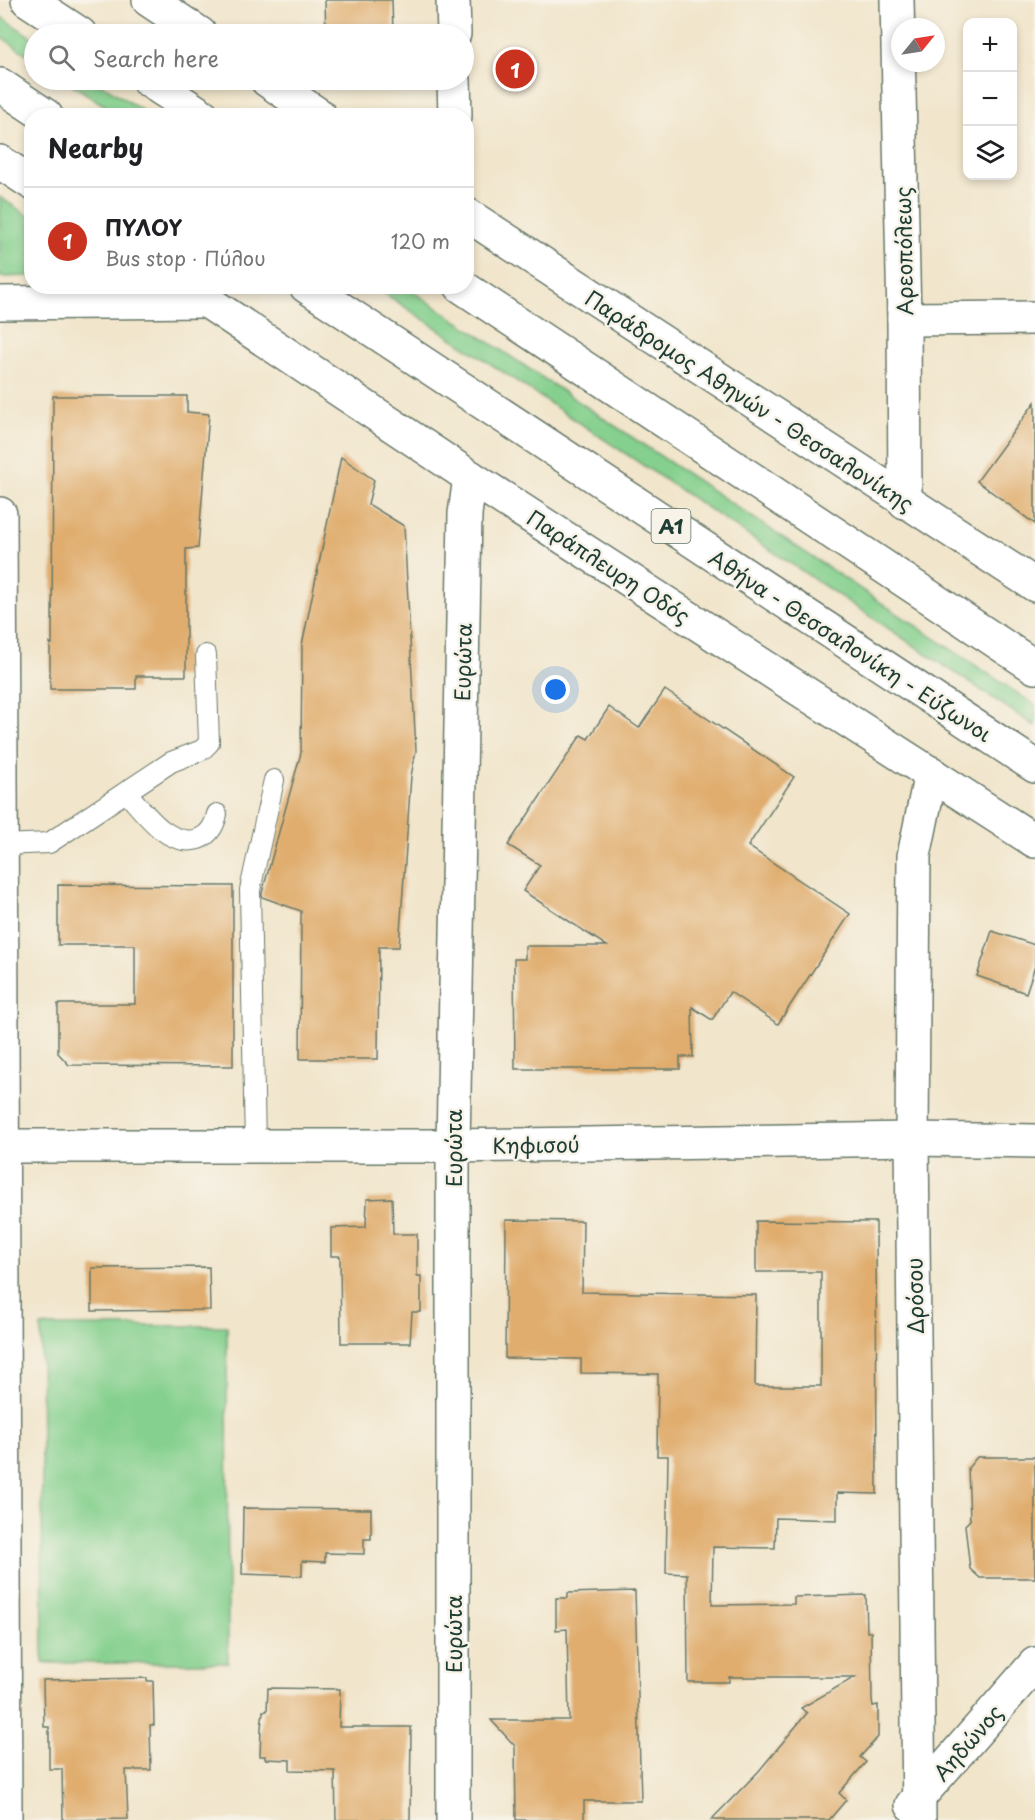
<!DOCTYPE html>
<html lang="en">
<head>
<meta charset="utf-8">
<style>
  :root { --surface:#fff; --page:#f2f2f2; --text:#202124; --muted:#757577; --line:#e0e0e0; --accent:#c8321e }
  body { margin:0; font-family:"Playpen Sans",sans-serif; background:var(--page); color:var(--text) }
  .controls { position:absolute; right:18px; top:18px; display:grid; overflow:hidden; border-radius:12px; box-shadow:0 3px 9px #0003 }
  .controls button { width:54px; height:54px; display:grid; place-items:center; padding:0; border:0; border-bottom:2px solid var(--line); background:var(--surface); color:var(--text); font:30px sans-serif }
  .compass { position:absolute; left:891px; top:18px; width:54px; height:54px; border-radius:50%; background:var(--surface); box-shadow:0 3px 9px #0003; rotate:60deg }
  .you { position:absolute; left:556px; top:690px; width:21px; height:21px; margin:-15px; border:4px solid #fff; border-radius:50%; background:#1a73e8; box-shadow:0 0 0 9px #1a73e833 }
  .badge { display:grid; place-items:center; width:39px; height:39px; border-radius:50%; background:var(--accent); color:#fff; font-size:20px; font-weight:700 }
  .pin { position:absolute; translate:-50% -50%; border:3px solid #fff; box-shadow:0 2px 6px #0006 }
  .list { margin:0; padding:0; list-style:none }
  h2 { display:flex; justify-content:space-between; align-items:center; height:78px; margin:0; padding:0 24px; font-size:26px }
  h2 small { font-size:20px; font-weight:400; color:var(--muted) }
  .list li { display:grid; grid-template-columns:39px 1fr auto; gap:18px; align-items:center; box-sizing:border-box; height:108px; padding:0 24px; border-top:2px solid var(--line) }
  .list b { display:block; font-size:22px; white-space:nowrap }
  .list p { margin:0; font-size:20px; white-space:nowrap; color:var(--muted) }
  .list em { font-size:20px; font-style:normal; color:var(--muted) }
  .icon { flex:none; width:33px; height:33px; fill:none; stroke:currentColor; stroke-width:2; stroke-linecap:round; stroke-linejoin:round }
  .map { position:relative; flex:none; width:1035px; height:1820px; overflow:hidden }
  .search { position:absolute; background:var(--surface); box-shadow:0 3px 9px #0003; left:24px; top:24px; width:450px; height:66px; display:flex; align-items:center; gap:15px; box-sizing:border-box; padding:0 21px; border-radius:33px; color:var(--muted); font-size:22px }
  .panel { position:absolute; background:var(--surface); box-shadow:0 3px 9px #0003; left:24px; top:108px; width:450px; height:186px; border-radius:24px }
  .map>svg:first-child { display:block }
</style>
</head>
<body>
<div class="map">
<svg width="1035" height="1820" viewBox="0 0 1035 1820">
  <rect width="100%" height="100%" fill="#f7f3e8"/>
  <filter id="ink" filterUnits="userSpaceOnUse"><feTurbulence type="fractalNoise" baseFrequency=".0167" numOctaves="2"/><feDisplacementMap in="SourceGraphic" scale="12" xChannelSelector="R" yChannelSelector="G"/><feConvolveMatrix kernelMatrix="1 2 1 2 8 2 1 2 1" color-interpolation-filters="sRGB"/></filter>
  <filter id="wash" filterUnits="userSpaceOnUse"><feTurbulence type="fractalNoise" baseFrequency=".008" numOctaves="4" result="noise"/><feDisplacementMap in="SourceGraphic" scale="24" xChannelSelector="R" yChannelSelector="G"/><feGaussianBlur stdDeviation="1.35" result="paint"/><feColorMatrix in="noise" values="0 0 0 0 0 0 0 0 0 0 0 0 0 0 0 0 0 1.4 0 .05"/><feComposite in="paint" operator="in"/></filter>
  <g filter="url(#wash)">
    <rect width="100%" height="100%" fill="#f1e5cb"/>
    <g fill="#85d08e" stroke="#528661" stroke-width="1.5">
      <path d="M0 16 34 39V59L0 36Z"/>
      <path d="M65 80H95L149 115H119Z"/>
      <path d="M0 197 31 218V276L0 277Z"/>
      <path d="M375 287H406L1035 705V726Z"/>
      <path d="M41 1326H227L228 1663H43Z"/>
    </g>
    <g id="blocks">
      <g fill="#e0ad6e">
        <path d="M325 0H392L393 34H326Z"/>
        <path d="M53 396H187V412L209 414 198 548 186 549V676H136V689H50V643L52 644Z"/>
        <path d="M1035 402V524L977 481Z"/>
        <path d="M341 457 374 480 368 504 404 526 416 751 411 776 399 947H379L378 1059H300L301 911 262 897V893L301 753 302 645Z"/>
        <path d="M665 690 794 777 748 846 850 914 778 1024 730 992 712 1020 692 1007 693 1057H680V1069H515L514 959H525V946H607L523 891 540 865 508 845 581 735 588 739 609 707 639 728Z"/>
        <path d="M58 885 233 886V1066L69 1065 58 1053V1004H135V945H58Z"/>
        <path d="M992 931 1035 945V966L1026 993 977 976Z"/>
        <path d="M392 1198 393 1234H417V1276H421V1312H412L410 1343H341L340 1256H331V1228L366 1227 367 1199Z"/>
        <path d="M506 1220 583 1221 582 1292 756 1295 755 1386H821V1272H756V1221L876 1222 877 1494 837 1493V1520L776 1518 775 1548 713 1547 712 1605 794 1604V1597L866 1595 867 1632H871L872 1700 873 1706 878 1705V1737L860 1757 866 1762 839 1793 846 1800 829 1820H711L758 1772 807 1713 801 1708 855 1677H729V1682H688L687 1574 666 1573 668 1456H657L658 1374 581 1373V1359L505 1358Z"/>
        <path d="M209 1267 210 1310 92 1311V1268Z"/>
        <path d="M977 1457H1035V1578H980L970 1569 965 1525 970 1520 968 1468Z"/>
        <path d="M243 1508 371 1509V1539H364V1554L325 1553V1562L302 1561V1576L242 1574Z"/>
        <path d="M635 1591 641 1801H584V1820H516L515 1746 491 1720H569L567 1629 556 1630V1598H568V1593Z"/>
        <path d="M147 1678V1681H153L154 1725H150L151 1770H126L128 1819 63 1820 62 1769H49V1727H44L43 1680Z"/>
        <path d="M268 1688 340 1689 339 1727H411L410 1820H336L335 1771 290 1770V1760L265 1759V1756H260L261 1728 263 1711H267Z"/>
      </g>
    </g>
  </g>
  <g filter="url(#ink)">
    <use href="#blocks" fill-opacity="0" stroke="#687869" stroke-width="1.5"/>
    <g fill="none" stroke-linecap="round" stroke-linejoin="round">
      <g stroke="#687869" stroke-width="22">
        <g id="service">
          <path d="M126 792C137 804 149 820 162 830 185 847 211 844 217 814"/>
          <path d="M3 845 49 843 171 762 202 750 209 743 206 655"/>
          <path d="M255 1146 250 890 274 780"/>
        </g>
      </g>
      <g stroke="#687869" stroke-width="36">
        <g id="minor">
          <path d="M453 0 454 34"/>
          <path d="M897 0 904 319 905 502"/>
          <path d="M454 80 455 116"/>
          <path d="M0 303 206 301"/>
          <path d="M904 319 1035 318"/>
          <path d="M0 514 5 1820"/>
          <path d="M0 1146H453L912 1139 1035 1141"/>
          <path d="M912 1805 1035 1664"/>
          <path d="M453 1820V1146L465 514 470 477"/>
          <path d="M919 1820 912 1139 914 856 931 773"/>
        </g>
      </g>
      <g stroke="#687869" stroke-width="36">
        <g id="secondary">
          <path d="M149 0 200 34"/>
          <path d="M267 80 320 116"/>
          <path d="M0 162 32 183"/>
          <path d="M466 214 1035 585"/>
          <path d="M184 286 470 477 1035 841"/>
        </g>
      </g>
      <g stroke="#687869" stroke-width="36">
        <g id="motorway">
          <path d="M28 0 80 34"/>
          <path d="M148 80 203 116"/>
          <path d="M0 85 46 116"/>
          <path d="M306 286 1035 766"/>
          <path d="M461 286 1035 667"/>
        </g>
      </g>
      <use href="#service" stroke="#fff" stroke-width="20"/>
      <use href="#minor" stroke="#fff" stroke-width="33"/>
      <use href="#secondary" stroke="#fff" stroke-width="33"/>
      <use href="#motorway" stroke="#fff" stroke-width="33"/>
    </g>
  </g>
  <g text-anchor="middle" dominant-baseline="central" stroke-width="5" stroke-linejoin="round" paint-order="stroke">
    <rect fill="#f7f3e8" stroke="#60746a" stroke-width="1.5" x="651.5" y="509" width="39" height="34" rx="4.5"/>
    <g font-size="20" font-weight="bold" fill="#1f3d34">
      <text x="671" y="526">Α1</text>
    </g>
    <g font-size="21" fill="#1f3d34" stroke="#f7f3e8">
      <text transform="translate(903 251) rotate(-91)">Αρεοπόλεως</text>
      <text transform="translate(750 400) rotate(33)">Παράδρομος Αθηνών - Θεσσαλονίκης</text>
      <text transform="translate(609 566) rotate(33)">Παράπλευρη Οδός</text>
      <text transform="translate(851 645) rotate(33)">Αθήνα - Θεσσαλονίκη - Εύζωνοι</text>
      <text transform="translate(462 662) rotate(-89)">Ευρώτα</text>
      <text transform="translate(536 1144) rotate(-1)">Κηφισού</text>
      <text transform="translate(453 1148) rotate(-90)">Ευρώτα</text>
      <text transform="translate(914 1296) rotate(-91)">Δρόσου</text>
      <text transform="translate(453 1634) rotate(-90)">Ευρώτα</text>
      <text transform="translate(967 1742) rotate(-49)">Αηδώνος</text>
    </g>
  </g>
</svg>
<div class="controls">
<button>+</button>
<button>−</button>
<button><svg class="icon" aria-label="layers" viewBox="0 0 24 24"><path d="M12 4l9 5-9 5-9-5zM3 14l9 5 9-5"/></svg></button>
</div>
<svg class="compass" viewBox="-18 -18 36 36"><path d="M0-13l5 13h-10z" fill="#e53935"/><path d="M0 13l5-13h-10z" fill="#757577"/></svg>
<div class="you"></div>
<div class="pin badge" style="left:515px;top:69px">1</div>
<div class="search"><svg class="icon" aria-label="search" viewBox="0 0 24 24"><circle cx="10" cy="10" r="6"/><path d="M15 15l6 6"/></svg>Search here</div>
<section class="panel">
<h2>Nearby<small></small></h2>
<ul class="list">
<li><span class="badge">1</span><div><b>ΠΥΛΟΥ</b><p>Bus stop · Πύλου</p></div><em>120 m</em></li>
</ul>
</section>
</div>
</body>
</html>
